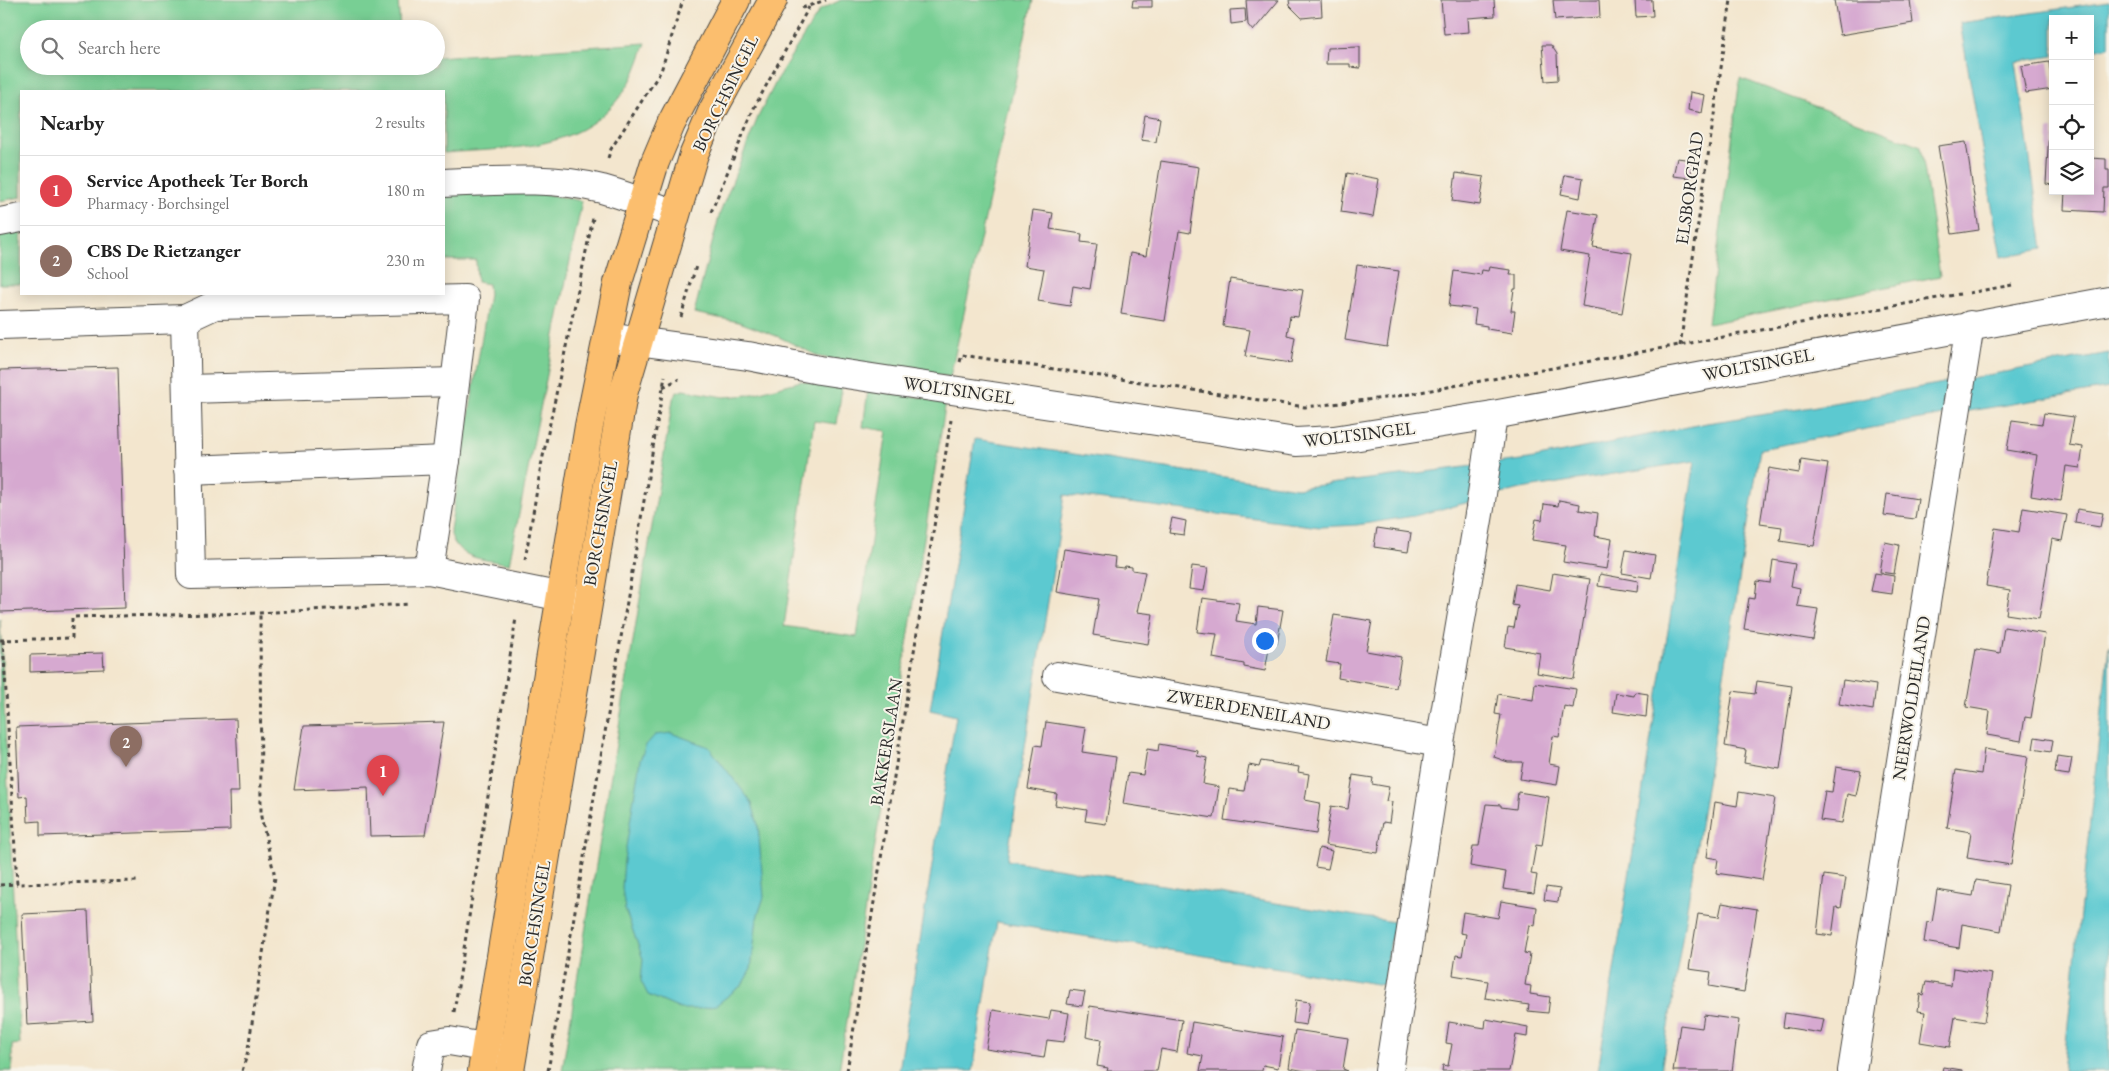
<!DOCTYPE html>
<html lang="en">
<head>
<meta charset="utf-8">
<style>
  :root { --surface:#fff; --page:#f2f2f2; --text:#222; --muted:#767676; --line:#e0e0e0; --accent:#c8321e }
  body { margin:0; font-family:"EB Garamond",serif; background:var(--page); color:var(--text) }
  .controls { position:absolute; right:15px; top:15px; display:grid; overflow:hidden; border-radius:0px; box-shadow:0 2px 12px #0003 }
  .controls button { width:45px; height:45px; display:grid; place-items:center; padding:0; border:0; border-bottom:1px solid var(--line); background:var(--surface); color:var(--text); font:25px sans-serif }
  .you { position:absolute; left:1264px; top:640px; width:18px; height:18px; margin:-12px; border:4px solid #fff; border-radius:50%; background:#1a73e8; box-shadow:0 0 0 8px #1a73e833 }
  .badge { display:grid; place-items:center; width:32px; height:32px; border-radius:50%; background:var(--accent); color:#fff; font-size:16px; font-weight:700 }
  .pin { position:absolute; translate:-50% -41px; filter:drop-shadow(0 1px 2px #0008) }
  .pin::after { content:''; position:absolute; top:26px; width:18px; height:15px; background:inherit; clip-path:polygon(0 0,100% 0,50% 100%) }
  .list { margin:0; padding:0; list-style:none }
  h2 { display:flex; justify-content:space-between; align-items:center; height:65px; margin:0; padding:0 20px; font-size:21px }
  h2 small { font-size:16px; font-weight:400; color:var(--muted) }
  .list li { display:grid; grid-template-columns:32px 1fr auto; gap:15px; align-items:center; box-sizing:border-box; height:70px; padding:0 20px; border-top:1px solid var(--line) }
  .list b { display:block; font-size:19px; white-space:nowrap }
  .list p { margin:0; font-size:16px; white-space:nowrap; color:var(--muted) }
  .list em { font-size:16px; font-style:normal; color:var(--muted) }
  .icon { flex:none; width:28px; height:28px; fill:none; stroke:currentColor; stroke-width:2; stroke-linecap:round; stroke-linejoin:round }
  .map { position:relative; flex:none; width:2109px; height:1071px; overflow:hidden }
  .search { position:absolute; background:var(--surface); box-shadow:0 2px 12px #0003; left:20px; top:20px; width:425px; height:55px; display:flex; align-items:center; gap:12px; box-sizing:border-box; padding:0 18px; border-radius:28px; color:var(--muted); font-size:19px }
  .panel { position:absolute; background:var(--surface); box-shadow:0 2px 12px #0003; left:20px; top:90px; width:425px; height:205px; border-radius:0px }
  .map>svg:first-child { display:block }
</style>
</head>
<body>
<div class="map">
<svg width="2109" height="1071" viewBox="0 0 2109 1071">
  <rect width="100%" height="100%" fill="#f7f3e8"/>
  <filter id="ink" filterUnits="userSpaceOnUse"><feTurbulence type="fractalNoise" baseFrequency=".02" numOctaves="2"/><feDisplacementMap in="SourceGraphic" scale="10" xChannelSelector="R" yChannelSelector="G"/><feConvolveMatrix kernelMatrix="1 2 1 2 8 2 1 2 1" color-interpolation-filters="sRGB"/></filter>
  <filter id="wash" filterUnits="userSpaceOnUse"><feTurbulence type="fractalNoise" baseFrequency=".0096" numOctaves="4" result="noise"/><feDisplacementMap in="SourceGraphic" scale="20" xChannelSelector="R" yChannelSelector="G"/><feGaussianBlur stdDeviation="1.12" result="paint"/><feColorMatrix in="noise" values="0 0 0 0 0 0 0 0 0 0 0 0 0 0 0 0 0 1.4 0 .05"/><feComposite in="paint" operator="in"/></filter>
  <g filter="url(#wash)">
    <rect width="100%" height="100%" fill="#f3e6ce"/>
    <g fill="#78cf94" stroke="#527d60">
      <path d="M0 0H398L400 29H29V66H436V57L646 43C641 55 637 70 630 82 587 153 517 147 444 153V91H21V197L0 201Z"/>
      <path d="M841 0H1033L950 377 820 357 779 337 739 322 694 313 720 213 758 117 781 72 820 10Z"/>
      <path d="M1740 78 1921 146 1940 276 1708 324Z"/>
      <path d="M513 188 582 201 509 564C484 559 455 560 450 530L489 294 488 284 477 282 476 260H444V193Z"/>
      <path d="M21 230V284H0V235Z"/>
      <path d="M801 381 842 387 837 424 814 421 784 626 857 637 887 431 863 427 868 390 946 401 839 1071H562L673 399 676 393 683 390 724 397 749 395Z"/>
      <path d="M0 619 20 1044 12 1045V1071H0Z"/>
    </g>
    <g fill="#5cc9d0" stroke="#447a7e">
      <path d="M2109 2V47L2090 50V19H2053V56L2016 62 2043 249 2001 257 1960 23Z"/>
      <path d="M2109 353V388L1914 420 1760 449 1661 1071H1598L1695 461 1521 489 1414 516 1357 525 1320 527 1065 495 1007 860 1394 922 1383 985 997 922 973 1071H899L956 716 930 710 975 439 1297 488 1529 459 1707 423 1800 409Z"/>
      <path d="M2109 645V1071H2063Z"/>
      <path d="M671 733 709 747 752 803 758 825 764 897 757 918 751 969 742 985 715 1006 699 1009H680L648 995 641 981 643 959 625 909 622 888 624 860 640 760 646 745 655 735Z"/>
    </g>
    <g id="blocks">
      <g fill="#d6a9d0">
        <path d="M1133 0H1152V7H1132Z"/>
        <path d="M1246 0H1279L1253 31 1248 25Z"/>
        <path d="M1289 0H1321L1322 16 1302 18 1290 6Z"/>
        <path d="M1441 0H1494L1495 16 1468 18 1469 32 1444 34Z"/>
        <path d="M1553 0H1599L1600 17 1555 20Z"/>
        <path d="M1635 0H1652L1653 16 1636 17Z"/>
        <path d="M1834 0H1910L1913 23 1840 35Z"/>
        <path d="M1245 9 1246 22 1231 24 1230 10Z"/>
        <path d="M1542 45H1551L1557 54 1558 80 1545 81Z"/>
        <path d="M1360 47V68L1350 67V64H1326L1327 48Z"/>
        <path d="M2049 62 2053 89 2026 93 2021 66Z"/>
        <path d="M1690 92 1705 95 1702 113 1688 110Z"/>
        <path d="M1145 115 1160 118 1156 142 1141 140Z"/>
        <path d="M2049 129H2053V185L2046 184Z"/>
        <path d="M1966 142 1979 230 1952 234 1938 146Z"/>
        <path d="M1677 158 1693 160 1690 178 1673 176Z"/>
        <path d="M2090 158 2106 159V170H2109V188H2104L2103 212 2064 210 2065 191H2090Z"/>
        <path d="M1161 161 1199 167 1190 233 1179 231 1165 321 1121 314 1130 253 1146 256Z"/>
        <path d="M1347 173 1379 179 1373 217 1341 212Z"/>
        <path d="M1456 173 1484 177 1480 205 1452 201Z"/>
        <path d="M1565 175 1583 178 1580 198 1561 194Z"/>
        <path d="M1033 210 1053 213 1050 229 1082 234 1081 242 1097 244 1090 289 1073 286 1070 306 1038 301 1044 269 1025 266Z"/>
        <path d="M1567 210 1598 215 1593 247 1632 253 1622 313 1582 306 1590 256 1560 251Z"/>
        <path d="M1357 265 1399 271 1387 347 1345 340Z"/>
        <path d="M1489 267 1511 270 1510 275H1516V289H1514L1511 311H1515L1512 333 1487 329V326L1474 324 1476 309 1449 306 1454 271 1481 275 1482 270 1488 271Z"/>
        <path d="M1230 279 1303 290 1298 317 1290 316 1287 335 1295 337 1291 363 1245 356 1250 330 1223 326Z"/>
        <path d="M118 367 125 608 0 612V370Z"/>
        <path d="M2044 413 2074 417 2069 445 2083 447 2080 468 2066 466 2061 501 2031 496 2037 455 2007 450 2012 420 2042 424Z"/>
        <path d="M1801 460 1828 464 1814 546 1780 541 1782 527 1760 524 1769 468 1799 473Z"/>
        <path d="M1887 494 1918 499 1915 519 1884 515Z"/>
        <path d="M1559 500 1580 504 1579 510 1598 513 1595 536 1612 539 1607 569 1563 562 1566 545 1532 540 1536 519 1542 520 1544 504 1558 506Z"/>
        <path d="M2023 508 2067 515 2062 541 2052 539 2039 619 2006 614 2010 590 1986 586 1995 528 2019 532Z"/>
        <path d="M2077 509 2103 513 2100 527 2075 523Z"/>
        <path d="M1172 518 1186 521 1184 535 1169 533Z"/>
        <path d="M1377 528 1411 533 1408 552 1374 547Z"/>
        <path d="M1885 542 1899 545 1894 574 1880 572Z"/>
        <path d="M1064 549 1115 557 1114 567 1124 568 1125 566 1132 567V570L1145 572 1137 612 1153 614 1148 644 1093 635 1099 599 1057 592Z"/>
        <path d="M1626 550 1655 555 1651 578 1622 573Z"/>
        <path d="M1773 560 1795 564 1791 586 1800 588 1797 606 1818 609 1813 640 1744 629 1749 598 1755 599 1757 581 1770 583Z"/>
        <path d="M1192 566 1208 568 1204 591 1189 589Z"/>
        <path d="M1553 573 1590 579 1574 679 1537 673 1540 653 1505 647 1508 627 1514 628 1518 606 1512 605 1515 584 1550 590Z"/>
        <path d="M1875 573 1894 576 1892 594 1871 591Z"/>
        <path d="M1600 574 1638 581 1637 592 1598 586Z"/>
        <path d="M1202 598 1239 603 1236 621 1256 624 1258 607 1283 610 1277 644 1270 643 1265 671 1244 667V664L1213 658 1217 634 1197 632Z"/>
        <path d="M1334 615 1372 621 1366 651 1401 657 1396 688 1338 678 1340 664 1326 662Z"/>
        <path d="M2004 627 2045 634 2031 718 2025 717 2021 741 1987 735 1990 711 1966 707 1976 649 2000 653Z"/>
        <path d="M103 653 104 669 30 672V655Z"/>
        <path d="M1843 680 1876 685 1873 710 1839 704Z"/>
        <path d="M1757 681 1792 686 1780 769 1744 763 1746 750 1725 746 1733 691 1755 694Z"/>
        <path d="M1535 683 1576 689 1573 708 1564 706 1559 737 1553 736 1549 764 1560 766 1557 785 1520 779 1523 762H1508L1494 757 1501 715 1495 714 1498 694 1533 700Z"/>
        <path d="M1635 692 1648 694 1646 717 1613 712 1616 693 1634 696Z"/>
        <path d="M236 719 239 792H229L230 830 40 836V821L28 822 27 796 19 797 16 727Z"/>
        <path d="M444 722 425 835 370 836 368 787 294 790 304 726Z"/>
        <path d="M1046 722 1086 728 1082 752 1116 757 1106 824 1085 821 1087 810 1055 805 1057 794 1028 789 1035 745 1042 746Z"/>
        <path d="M2035 737 2053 740 2051 752 2033 749Z"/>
        <path d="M1159 744 1198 751 1197 756 1207 758 1203 784 1219 787 1214 818 1123 804 1128 773 1143 775 1147 749 1158 751Z"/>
        <path d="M1984 749 2028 756 2011 865 1967 858 1971 832 1947 828 1956 770 1981 774Z"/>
        <path d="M2057 756 2072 758 2069 775 2055 773Z"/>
        <path d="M1261 761 1299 767 1298 772 1309 774 1305 800 1320 803 1316 834 1224 820 1229 789 1244 791 1249 765 1259 767Z"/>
        <path d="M1836 767 1861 771 1856 796 1847 794 1842 823 1820 820 1825 791 1832 792Z"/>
        <path d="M1353 775 1373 778 1372 784 1389 787 1386 801 1392 802 1389 823 1383 822 1378 853 1325 845 1331 806 1348 809Z"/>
        <path d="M1518 792 1549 797 1542 846 1536 845 1531 874 1537 875 1534 893 1503 889 1506 872 1470 866 1473 846H1479L1486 804 1501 805V807L1516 809Z"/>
        <path d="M1739 792 1775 798 1762 880 1716 873 1718 859 1707 857 1715 802 1737 806Z"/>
        <path d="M1319 848 1332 851 1328 869 1315 867Z"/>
        <path d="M1824 875 1846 878 1841 908 1836 907 1832 936 1817 934Z"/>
        <path d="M1976 880 2008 885 2001 931 1962 924 1959 948 1924 942 1927 922 1932 923 1937 890 1973 896Z"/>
        <path d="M1546 887 1560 889 1558 902 1544 900Z"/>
        <path d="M1501 901 1537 907 1535 926 1529 925 1524 953 1530 954 1525 985 1531 986 1530 994 1550 997 1548 1013 1528 1011 1529 1005 1485 998 1488 981 1453 975 1456 955 1462 956 1466 934 1460 933 1463 912 1498 918Z"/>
        <path d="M1722 903 1757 909 1744 992 1709 986 1711 972 1689 969 1698 914 1719 917Z"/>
        <path d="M88 911 93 1021 27 1025 22 914Z"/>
        <path d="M1953 968 1992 974 1984 1022 1955 1017 1950 1047 1920 1042 1925 1012 1918 1011 1920 994 1923 995 1926 982 1951 986Z"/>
        <path d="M1070 990 1085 992 1082 1006 1067 1004Z"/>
        <path d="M1296 1000 1310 1002 1306 1025 1293 1023Z"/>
        <path d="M1090 1006 1182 1020 1177 1052 1161 1049 1157 1071H1107L1108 1068 1097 1066 1101 1040 1086 1037Z"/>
        <path d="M993 1010 1049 1019 1051 1010 1069 1013 1064 1042 1047 1040 1044 1058 986 1049Z"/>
        <path d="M1785 1013 1824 1019 1821 1033 1783 1027Z"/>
        <path d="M1704 1015 1739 1020 1732 1071H1673L1680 1025 1702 1028Z"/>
        <path d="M1486 1019 1528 1027 1527 1037 1516 1035 1509 1071H1442L1443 1065 1448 1066 1452 1044 1446 1043 1449 1022 1485 1028Z"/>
        <path d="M1192 1022 1283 1037 1278 1068 1263 1065 1262 1071H1200L1203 1056 1187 1053Z"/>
        <path d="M1295 1030 1348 1038 1343 1069 1348 1071H1306L1289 1068Z"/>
        <path d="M1943 1067 1962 1070V1071H1942Z"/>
      </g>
    </g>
  </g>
  <g filter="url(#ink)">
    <use href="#blocks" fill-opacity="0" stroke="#494743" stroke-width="1"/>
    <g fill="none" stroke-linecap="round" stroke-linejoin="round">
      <g stroke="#494743" stroke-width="30">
        <g id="minor">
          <path d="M444 183C496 181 551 176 602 189 627 196 651 205 675 214"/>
          <path d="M0 222 21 218"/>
          <path d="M185 319 215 305 465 299 446 460 429 570"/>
          <path d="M0 325 185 319 191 575 429 570 587 602"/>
          <path d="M607 337 748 356 819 370 1296 442 1334 440 1493 415 2109 301"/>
          <path d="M187 389 455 382"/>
          <path d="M188 470 446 460"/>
          <path d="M1057 676 1440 743"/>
          <path d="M426 1071 431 1044 449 1041 509 1051"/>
          <path d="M1389 1071 1440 743 1480 508 1493 415"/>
          <path d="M1852 1071 1970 325"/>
        </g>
      </g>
      <g stroke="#494743" stroke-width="30">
        <g id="major">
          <path d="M482 1071 589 426 618 283 655 162 671 124 736 0"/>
          <path d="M510 1071 623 394 694 154 712 112 773 0"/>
        </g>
      </g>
      <g stroke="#494743" stroke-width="3" stroke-dasharray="4 4" stroke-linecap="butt">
        <path d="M802 8 826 0"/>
        <path d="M608 158 611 149 661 71 683 0"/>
        <path d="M711 212 754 108 809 7"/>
        <path d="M1969 293 2012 285"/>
        <path d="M681 317 696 266"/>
        <path d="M1680 346 1731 0"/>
        <path d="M960 362 962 355 1305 407 1393 397 1960 294"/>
        <path d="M663 387 679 379"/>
        <path d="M525 560 541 466 593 218"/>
        <path d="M0 640 72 638V617L260 613 409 604"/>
        <path d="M3 640 17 884 139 881"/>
        <path d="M0 885 17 884"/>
        <path d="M454 1012 516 618"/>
        <path d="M242 1071 247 1055 275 877 261 817 260 613"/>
        <path d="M548 1071 665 376"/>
        <path d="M847 1071 951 420"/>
      </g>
      <use href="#minor" stroke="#fff" stroke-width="28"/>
      <use href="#major" stroke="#fbbe6e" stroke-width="28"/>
    </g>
  </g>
  <g text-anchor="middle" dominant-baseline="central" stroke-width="4" stroke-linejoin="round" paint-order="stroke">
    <g font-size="18" fill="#2b2b2b" stroke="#f7f3e8">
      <text transform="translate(725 93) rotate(-64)">BORCHSINGEL</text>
      <text transform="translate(1689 188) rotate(-82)">ELSBORGPAD</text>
      <text transform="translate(1758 364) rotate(-11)">WOLTSINGEL</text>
      <text transform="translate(959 390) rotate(8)">WOLTSINGEL</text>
      <text transform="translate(1359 434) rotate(-7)">WOLTSINGEL</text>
      <text transform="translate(600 523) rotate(-80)">BORCHSINGEL</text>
      <text transform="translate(1911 698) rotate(-81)">NEERWOLDEILAND</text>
      <text transform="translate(1249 709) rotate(10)">ZWEERDENEILAND</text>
      <text transform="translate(886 742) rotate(-81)">BAKKERSLAAN</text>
      <text transform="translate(534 923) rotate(-81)">BORCHSINGEL</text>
    </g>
  </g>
</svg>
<div class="controls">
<button>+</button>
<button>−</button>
<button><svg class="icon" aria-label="locate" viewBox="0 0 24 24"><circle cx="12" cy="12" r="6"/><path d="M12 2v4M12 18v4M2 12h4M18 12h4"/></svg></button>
<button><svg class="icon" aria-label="layers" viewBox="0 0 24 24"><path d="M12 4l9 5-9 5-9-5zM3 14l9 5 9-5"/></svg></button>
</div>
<div class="you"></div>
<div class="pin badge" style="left:383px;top:796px;background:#e0444e">1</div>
<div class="pin badge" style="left:126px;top:767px;background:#8d6e63">2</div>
<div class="search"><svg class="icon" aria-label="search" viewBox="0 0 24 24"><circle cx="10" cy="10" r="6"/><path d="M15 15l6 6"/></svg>Search here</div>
<section class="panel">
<h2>Nearby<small>2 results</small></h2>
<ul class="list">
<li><span class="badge" style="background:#e0444e">1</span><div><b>Service Apotheek Ter Borch</b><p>Pharmacy · Borchsingel</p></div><em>180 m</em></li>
<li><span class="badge" style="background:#8d6e63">2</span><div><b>CBS De Rietzanger</b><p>School</p></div><em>230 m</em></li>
</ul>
</section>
</div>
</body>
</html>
